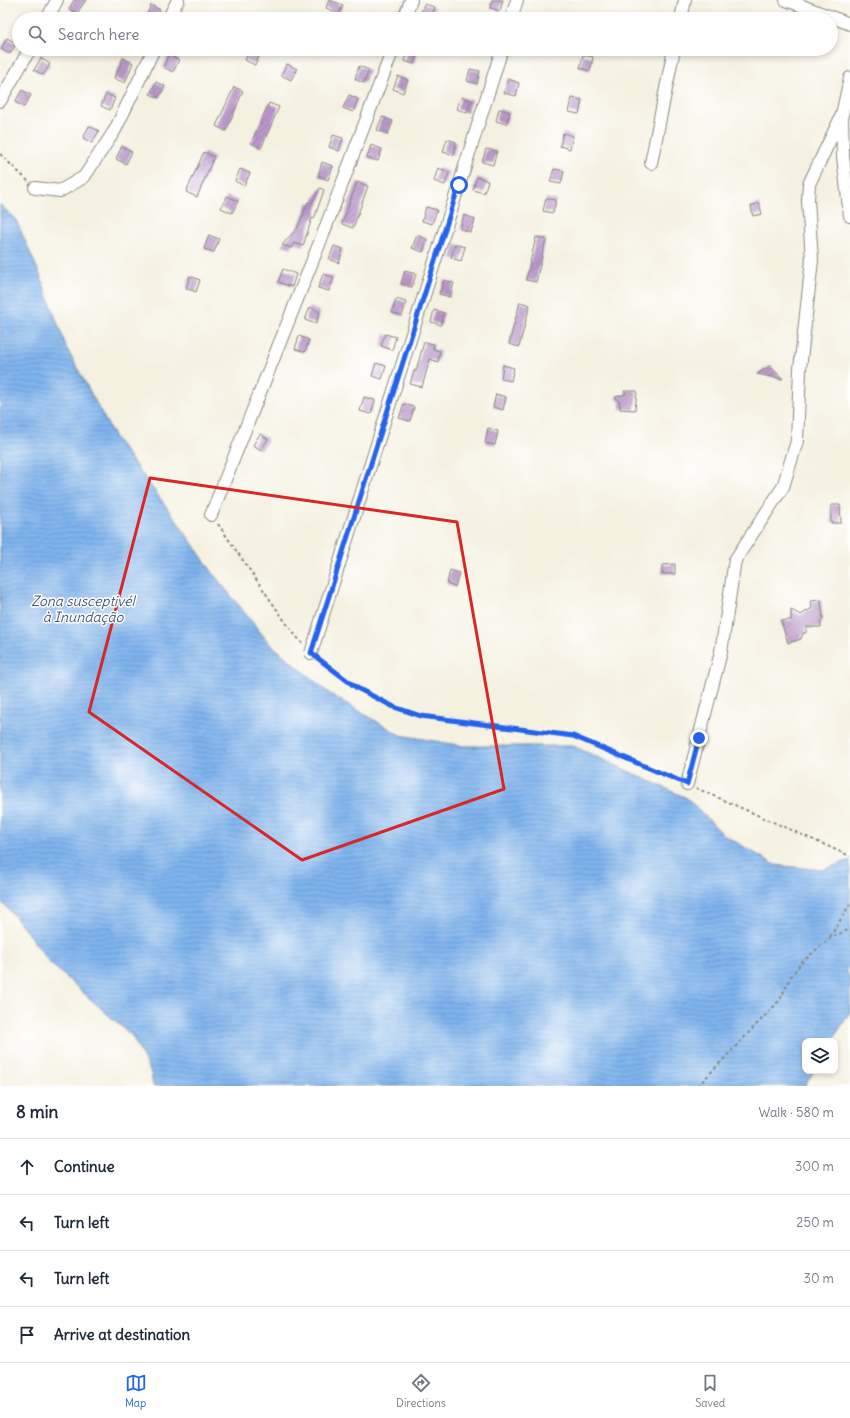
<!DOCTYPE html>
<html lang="en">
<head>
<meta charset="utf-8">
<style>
  :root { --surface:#fff; --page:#f2f2f3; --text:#1f2937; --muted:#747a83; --line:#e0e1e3; --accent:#2563eb }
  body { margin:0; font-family:Delius,sans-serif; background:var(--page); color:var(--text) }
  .controls { position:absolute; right:12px; bottom:12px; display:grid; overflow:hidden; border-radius:8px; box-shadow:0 2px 6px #0003 }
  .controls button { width:36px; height:36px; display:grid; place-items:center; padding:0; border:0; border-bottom:1px solid var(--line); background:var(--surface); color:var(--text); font:20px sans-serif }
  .stop { position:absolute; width:12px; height:12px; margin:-9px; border:3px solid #2563eb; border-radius:50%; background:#fff }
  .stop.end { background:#2563eb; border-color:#fff; box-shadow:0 1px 4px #0008 }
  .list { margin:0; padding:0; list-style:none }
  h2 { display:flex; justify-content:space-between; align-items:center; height:52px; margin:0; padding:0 16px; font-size:17px }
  h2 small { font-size:13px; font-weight:400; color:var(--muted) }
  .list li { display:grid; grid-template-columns:26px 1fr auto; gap:12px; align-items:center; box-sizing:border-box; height:56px; padding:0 16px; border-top:1px solid var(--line) }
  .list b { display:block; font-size:15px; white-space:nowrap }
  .list em { font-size:13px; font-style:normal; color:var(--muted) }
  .icon { flex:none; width:22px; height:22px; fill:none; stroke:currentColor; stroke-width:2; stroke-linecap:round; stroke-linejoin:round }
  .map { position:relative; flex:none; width:850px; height:1086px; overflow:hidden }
  .search { position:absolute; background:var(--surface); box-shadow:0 2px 6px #0003; left:12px; right:12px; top:12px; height:44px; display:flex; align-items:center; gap:10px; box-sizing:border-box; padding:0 14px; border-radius:22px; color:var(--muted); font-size:15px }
  .sheet { height:276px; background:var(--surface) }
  nav { display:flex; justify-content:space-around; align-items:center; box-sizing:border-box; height:56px; border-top:1px solid var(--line); background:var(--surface); font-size:11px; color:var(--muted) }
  nav a { display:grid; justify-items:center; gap:2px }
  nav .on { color:var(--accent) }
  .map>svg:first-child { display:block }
</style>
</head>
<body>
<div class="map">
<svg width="850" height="1086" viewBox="0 0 850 1086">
  <defs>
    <pattern id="water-rules" width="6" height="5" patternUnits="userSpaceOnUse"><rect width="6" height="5" fill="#7fb4ed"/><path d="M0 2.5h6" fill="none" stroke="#6d9acb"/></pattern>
    <pattern id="building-hatch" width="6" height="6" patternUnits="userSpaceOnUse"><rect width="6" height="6" fill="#bb96cd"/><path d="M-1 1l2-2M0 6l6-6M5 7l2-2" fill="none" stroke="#977aa6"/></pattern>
  </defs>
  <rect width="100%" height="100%" fill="#fff"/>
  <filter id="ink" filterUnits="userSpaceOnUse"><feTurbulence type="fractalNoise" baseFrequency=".025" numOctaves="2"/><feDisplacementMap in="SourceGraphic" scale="8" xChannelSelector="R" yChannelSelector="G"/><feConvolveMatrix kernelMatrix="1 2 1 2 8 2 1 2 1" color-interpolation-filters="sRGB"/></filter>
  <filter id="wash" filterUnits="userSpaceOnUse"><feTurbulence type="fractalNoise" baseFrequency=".012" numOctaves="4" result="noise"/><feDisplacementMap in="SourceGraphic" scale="16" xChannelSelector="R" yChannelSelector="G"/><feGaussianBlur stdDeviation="0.9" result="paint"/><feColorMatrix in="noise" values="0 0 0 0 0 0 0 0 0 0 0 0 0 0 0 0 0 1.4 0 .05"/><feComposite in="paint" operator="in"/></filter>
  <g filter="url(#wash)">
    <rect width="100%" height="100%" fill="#f5f1e1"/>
    <path fill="url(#water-rules)" stroke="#4e6884" d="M0 204 16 220 40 275 67 349 115 438 174 517 215 576 269 643 330 694 400 735 464 746H573L687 798 724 835 775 865 822 870 850 860V965L847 971 850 981V1012L832 1041H805V1071H814L805 1086H153L151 1073 132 1036 50 963 17 919 0 900Z"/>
    <g id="blocks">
      <g fill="url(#building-hatch)">
        <path d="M74 0H86L77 13 69 9Z"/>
        <path d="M329 0 343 5 339 14 326 8Z"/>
        <path d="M492 0H503L500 11 490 8Z"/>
        <path d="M424 4 435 7 431 19H419Z"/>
        <path d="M151 5 160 10 156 19H151L146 16Z"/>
        <path d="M7 38 16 43 11 53H8L1 49Z"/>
        <path d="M250 49H256L261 52 255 65 245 60Z"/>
        <path d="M408 49 418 51 414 64 404 61Z"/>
        <path d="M169 55 179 60 173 72 163 67Z"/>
        <path d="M583 55 593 57 590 71 580 68Z"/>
        <path d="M41 58 50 64 43 75 34 70Z"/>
        <path d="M123 58 133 63 125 83 114 78Z"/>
        <path d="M287 64 297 69 291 80 281 75Z"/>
        <path d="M359 66 369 70 364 83 355 79Z"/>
        <path d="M470 69 480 71 477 84 467 81Z"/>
        <path d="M398 76 408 80 403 93 393 89Z"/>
        <path d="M508 79 519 83 516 96 504 93Z"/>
        <path d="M156 82 165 86 159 98 150 94Z"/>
        <path d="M234 87 243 91 226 131 216 126Z"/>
        <path d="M22 90 31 95 24 107 15 102Z"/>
        <path d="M106 94 115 98 110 110 101 106Z"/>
        <path d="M349 95 358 99 353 112 343 108Z"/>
        <path d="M461 97 471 100 467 113 457 109Z"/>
        <path d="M572 98 582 100 579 114 569 112Z"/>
        <path d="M269 103 279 107 261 148 251 143Z"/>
        <path d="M499 109 510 112 506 124 496 121Z"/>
        <path d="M382 117 393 121 388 134 377 130Z"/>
        <path d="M89 126 99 131 92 143 83 138Z"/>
        <path d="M563 133 573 136 570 149 560 146Z"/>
        <path d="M333 135 343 138 339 151 329 147Z"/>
        <path d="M447 139 456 142 454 155 443 152Z"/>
        <path d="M371 145 382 149 378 161 367 158Z"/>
        <path d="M122 146 132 152 126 164 116 159Z"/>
        <path d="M486 149 497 151 493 165 482 162Z"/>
        <path d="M204 152 214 157 197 197 186 192Z"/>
        <path d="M322 162 333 166 328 180 318 176Z"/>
        <path d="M438 168 449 172 445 185 434 181Z"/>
        <path d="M240 169 250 173 244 186 235 181Z"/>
        <path d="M554 169 564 171 561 184 550 182Z"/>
        <path d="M477 177 488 181 484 193 473 190Z"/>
        <path d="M357 182 368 186 353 228 342 224Z"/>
        <path d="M320 188 324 190 314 219 312 218 303 246 294 243 291 248 282 245 298 227 308 202 312 203Z"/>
        <path d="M227 196 238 201 232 213 221 208Z"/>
        <path d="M546 198 556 200 553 213 543 211Z"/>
        <path d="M759 203 762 214 753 216 751 206Z"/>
        <path d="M426 207 437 210 432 224 422 221Z"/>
        <path d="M464 215 475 219 471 232 460 229Z"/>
        <path d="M209 235 219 239 214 252 204 249Z"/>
        <path d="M417 235 427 239 423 252 412 248Z"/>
        <path d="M536 237 546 239 536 282 526 280Z"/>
        <path d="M455 244 465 247 461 261 451 258Z"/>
        <path d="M334 246 343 249 339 263 329 259Z"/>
        <path d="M283 269 296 274 292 287 278 282Z"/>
        <path d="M405 271 416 274 412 287 401 284Z"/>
        <path d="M323 274 334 277 329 291 318 288Z"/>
        <path d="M190 276 200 280 196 292 186 288Z"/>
        <path d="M444 280 454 283 450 297 439 294Z"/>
        <path d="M396 299 406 302 402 316 392 313Z"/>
        <path d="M520 302 530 305 519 347 509 344Z"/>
        <path d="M310 307 320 312 316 324 305 320Z"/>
        <path d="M434 310 444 313 441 325 431 322Z"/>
        <path d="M385 334 396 337 392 350 381 346Z"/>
        <path d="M299 336 309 340 305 352 295 349Z"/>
        <path d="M424 342 434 344 433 349 440 351 438 362 430 359 422 387 410 384 414 371H416Z"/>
        <path d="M376 363 386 366 382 379 372 376Z"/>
        <path d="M503 365 514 368 511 381 501 379Z"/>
        <path d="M770 366 783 379 757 374Z"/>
        <path d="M624 391H637L635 410 620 409V402L615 397 626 394Z"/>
        <path d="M496 394 506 397 503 410 493 407Z"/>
        <path d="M364 397 375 400 371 414 360 411Z"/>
        <path d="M404 404 414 407 410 421 399 418Z"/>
        <path d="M488 428 498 431 495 445 485 443Z"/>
        <path d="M260 434 268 439 261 450 253 445Z"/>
        <path d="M831 505H840L841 523H831Z"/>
        <path d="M675 564V574H662V565Z"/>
        <path d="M450 570 459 573 455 587 447 584Z"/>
        <path d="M821 600 823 620H821V627H806V633H803L801 639 788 643 781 621 791 620V610L801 615 812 608 811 601Z"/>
      </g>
    </g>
  </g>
  <g filter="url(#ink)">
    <use href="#blocks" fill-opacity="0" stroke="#88867e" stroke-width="1"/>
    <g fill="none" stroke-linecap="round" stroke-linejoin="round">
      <g stroke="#88867e" stroke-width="14">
        <g id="minor">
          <path d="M786 0 850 24"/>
          <path d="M47 19 57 0"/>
          <path d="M168 19 178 0"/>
          <path d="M404 19 411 0"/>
          <path d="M511 19 517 0"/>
          <path d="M681 19 685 0"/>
          <path d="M850 78 842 115 843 157 850 216"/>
          <path d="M0 101 30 49"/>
          <path d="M651 163 674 49"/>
          <path d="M35 188 60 191 84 177 115 130 154 49"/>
          <path d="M211 515 322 237 393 49"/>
          <path d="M311 653 502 49"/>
          <path d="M687 784 721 652 735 560 783 487 797 441 800 369 812 260 808 200 809 184 842 115"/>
        </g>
      </g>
      <g stroke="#88867e" stroke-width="2" stroke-dasharray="3 3" stroke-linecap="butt">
        <path d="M0 154 28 181"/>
        <path d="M218 524 291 630 302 643"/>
        <path d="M320 660 357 688 394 707 421 716 573 736 677 779"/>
        <path d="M696 788 850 856"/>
        <path d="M830 937 850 904"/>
        <path d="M698 1086 780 1000 790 978 802 962 830 938 850 929"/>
      </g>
      <use href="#minor" stroke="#fff" stroke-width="12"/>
    </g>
  </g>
  <g fill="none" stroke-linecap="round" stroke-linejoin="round" filter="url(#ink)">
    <path stroke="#2563eb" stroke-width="5" d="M459 185 311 653 357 688 394 707 421 716 573 736 687 784 699 738"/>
  </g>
  <path fill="none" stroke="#d62828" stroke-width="3" stroke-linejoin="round" d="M150 478 457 522 504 789 302 860 89 712Z"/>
  <g text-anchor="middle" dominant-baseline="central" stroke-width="3" stroke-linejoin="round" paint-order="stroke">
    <g font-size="14" font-style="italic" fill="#445970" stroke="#fff">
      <text x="83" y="601">Zona susceptivél<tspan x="83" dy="16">à Inundação</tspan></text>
    </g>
  </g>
</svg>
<div class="controls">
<button><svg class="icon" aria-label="layers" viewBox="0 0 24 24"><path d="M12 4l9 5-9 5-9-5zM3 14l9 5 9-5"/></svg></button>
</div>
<div class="stop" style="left:459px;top:185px"></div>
<div class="stop end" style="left:699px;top:738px"></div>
<div class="search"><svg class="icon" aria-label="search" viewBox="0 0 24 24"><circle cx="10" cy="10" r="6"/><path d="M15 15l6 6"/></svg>Search here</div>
</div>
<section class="sheet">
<h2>8 min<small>Walk · 580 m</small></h2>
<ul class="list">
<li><svg class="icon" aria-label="ahead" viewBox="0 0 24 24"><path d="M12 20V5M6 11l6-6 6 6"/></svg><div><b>Continue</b></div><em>300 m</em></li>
<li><svg class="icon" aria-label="left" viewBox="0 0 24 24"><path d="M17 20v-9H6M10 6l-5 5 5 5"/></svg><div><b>Turn left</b></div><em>250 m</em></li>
<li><svg class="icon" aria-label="left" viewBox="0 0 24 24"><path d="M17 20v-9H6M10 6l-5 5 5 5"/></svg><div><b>Turn left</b></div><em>30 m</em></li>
<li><svg class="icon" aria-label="arrive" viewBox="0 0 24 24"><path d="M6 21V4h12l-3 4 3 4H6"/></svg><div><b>Arrive at destination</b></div></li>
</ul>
</section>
<nav>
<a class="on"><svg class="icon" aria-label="map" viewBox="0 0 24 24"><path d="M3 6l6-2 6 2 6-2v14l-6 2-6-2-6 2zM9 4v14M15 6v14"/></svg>Map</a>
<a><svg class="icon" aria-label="directions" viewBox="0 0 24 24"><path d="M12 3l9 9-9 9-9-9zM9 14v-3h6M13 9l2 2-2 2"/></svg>Directions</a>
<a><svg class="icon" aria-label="saved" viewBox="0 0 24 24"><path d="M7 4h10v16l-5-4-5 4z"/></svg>Saved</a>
</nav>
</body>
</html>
